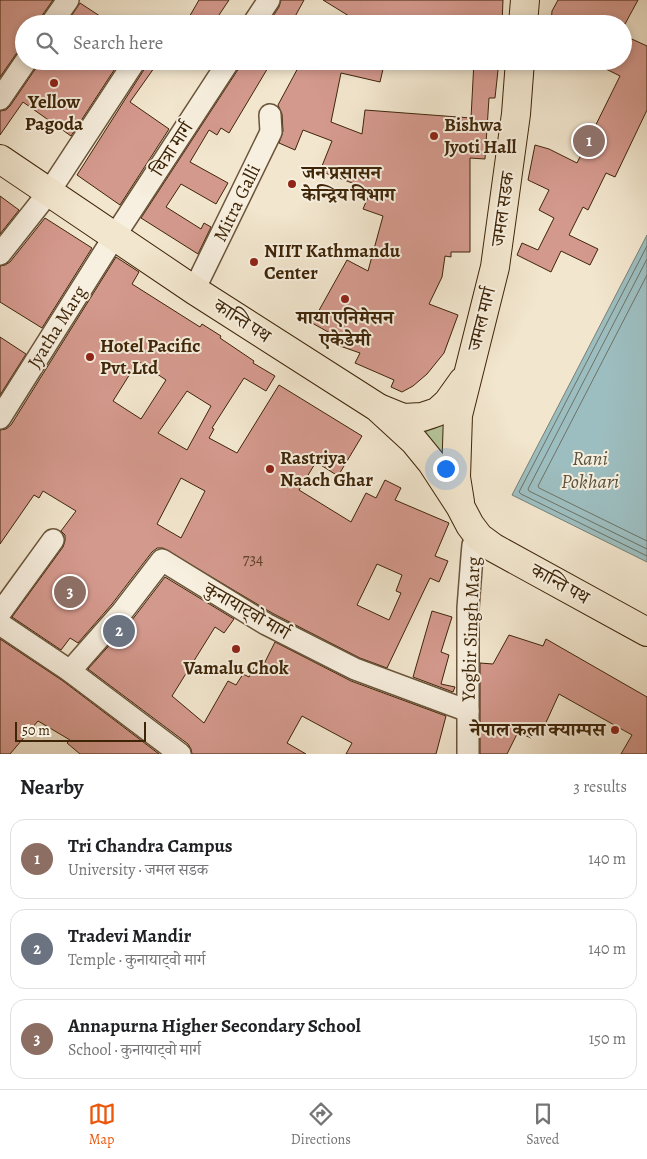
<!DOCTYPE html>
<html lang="en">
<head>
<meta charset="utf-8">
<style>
  :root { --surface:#fff; --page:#f6f6f6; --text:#202124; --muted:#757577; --line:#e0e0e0; --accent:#ea580c }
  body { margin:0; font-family:Alegreya,"Noto Serif Devanagari",serif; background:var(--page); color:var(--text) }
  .scale { position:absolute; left:15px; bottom:12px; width:131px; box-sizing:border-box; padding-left:5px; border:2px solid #3e2508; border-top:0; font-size:14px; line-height:18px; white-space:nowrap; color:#3e2508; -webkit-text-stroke:4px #f7efdf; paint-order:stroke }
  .you { position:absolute; left:445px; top:468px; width:18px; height:18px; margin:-12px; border:4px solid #fff; border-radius:50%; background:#1a73e8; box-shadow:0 0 0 8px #1a73e833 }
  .badge { display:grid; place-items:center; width:32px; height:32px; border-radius:50%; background:var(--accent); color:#fff; font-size:16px; font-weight:700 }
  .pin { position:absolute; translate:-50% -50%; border:2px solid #fff; box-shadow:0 1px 5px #0006 }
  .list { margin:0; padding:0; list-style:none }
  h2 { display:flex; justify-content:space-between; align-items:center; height:65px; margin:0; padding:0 20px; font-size:21px }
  h2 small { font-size:16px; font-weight:400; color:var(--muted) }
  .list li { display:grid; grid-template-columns:32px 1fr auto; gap:15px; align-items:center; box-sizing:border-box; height:80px; margin:0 10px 10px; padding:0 10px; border:1px solid var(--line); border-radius:15px }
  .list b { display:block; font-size:19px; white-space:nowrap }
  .list p { margin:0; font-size:16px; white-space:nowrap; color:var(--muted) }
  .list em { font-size:16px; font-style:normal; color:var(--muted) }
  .icon { flex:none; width:28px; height:28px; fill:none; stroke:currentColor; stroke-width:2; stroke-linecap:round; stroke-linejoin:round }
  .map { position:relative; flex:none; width:647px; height:754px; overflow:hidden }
  .search { position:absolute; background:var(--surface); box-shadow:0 2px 8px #0003; left:15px; right:15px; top:15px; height:55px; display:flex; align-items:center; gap:12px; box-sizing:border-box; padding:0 18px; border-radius:28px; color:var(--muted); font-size:19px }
  .sheet { height:335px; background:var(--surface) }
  nav { display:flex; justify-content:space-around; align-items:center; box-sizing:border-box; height:70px; border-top:1px solid var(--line); background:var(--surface); font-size:14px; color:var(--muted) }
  nav a { display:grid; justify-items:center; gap:2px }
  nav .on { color:var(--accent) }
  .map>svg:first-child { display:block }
</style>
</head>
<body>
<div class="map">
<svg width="647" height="754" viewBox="0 0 647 754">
  <rect width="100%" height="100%" fill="#f2e6ce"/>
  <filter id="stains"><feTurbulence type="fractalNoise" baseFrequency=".004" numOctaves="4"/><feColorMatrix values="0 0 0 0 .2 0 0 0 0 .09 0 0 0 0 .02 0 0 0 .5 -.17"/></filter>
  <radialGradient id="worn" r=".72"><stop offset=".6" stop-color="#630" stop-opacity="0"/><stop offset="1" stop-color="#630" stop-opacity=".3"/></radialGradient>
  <path fill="#b5c69c" stroke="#7a7652" d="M449 419 444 458 418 434 436 428Z"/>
  <path fill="#9dbec0" stroke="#778176" d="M647 235V562L512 495Z"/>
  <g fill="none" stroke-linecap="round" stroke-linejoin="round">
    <g stroke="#6e7264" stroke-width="1">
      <path d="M647 246 519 492 521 494 647 556"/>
      <path d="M647 259 528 489 529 491 647 549"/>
      <path d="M647 275 538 486 539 488 647 541"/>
    </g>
  </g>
  <g fill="#d4998d" stroke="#3e2508" fill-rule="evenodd">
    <path d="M0 0H53L41 17 39 24H24V49L16 54 0 77Z"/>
    <path d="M199 0H229L213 24H195L188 19Z"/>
    <path d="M281 0H304L291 24H268L279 7Z"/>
    <path d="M323 0H503L502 24H362Z"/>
    <path d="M558 0H638L625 24H551L552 11Z"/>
    <path d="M80 3 112 24H66Z"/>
    <path d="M623 35 647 46V110L615 177 606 173 588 210 583 207 569 235 598 249 590 265 561 251 551 272 517 255 522 243 538 250 554 218 539 210 549 190 528 180 535 145 549 149 577 163 620 76 590 61H623Z"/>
    <path d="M38 61H120L71 136 23 102 0 135V111L6 110 10 106 36 68Z"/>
    <path d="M147 61H159L130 102 169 129 120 205 77 175 145 68Z"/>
    <path d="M241 61H272L229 133 221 128 217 135 209 130 190 162 228 183 216 204 181 184 166 207 201 229 204 223 211 227 198 254 141 218 239 68Z"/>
    <path d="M314 61H377L384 65 380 82 341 73 331 122 362 134 365 110 471 118 474 61H499L495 98H489L485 159 470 158V252H451V257L445 256 442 277 429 304 458 315 444 353 427 374 413 386 402 392 391 387 394 380 355 363 360 353 337 345 339 338 312 323 347 260 368 271 383 216 363 209 371 190 320 171 332 141 303 130 295 150 279 143 283 131 282 114 278 105 299 66 311 69Z"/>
    <path d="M0 196 19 210 0 234Z"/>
    <path d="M45 218 92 248 42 328 0 302V266L5 265 10 262Z"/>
    <path d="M116 257 139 272 132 284 200 327 202 324 221 336 220 338 254 361 253 363 275 376 266 391 244 378 212 428 214 429 209 438 237 453 279 385 362 436 338 476 316 462 299 490 351 522 366 493 376 498 385 480 401 488 395 500 449 523 435 556 448 561 439 582 430 578 387 668 360 658 272 613 163 548H157L152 552 112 604 78 643 70 638 61 650 12 617 63 547 65 541V535L61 531 76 511 43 491 39 498 34 495 0 544V430L6 429 11 425ZM138 361 166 380 141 419 113 401ZM187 391 211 406 187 450 158 433ZM181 478 205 491 181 538 157 524ZM377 564 402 575 396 591 401 593 389 620 357 605Z"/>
    <path d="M0 337 26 354 0 395Z"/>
    <path d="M165 577 234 619 224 633 215 627 172 696 204 723 228 681 236 685 243 674 249 677 258 661 264 664 275 642 351 681 446 716 436 754H346L352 743 302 716 287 743 306 754H192L191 749 188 744 88 669 132 620Z"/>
    <path d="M432 611 452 617 441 652 449 655 441 684 455 687 453 692 413 677Z"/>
    <path d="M509 635 543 646 546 639 647 697V754H621L632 735 559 694 543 729 537 726 531 738 518 732 507 754H480V663L493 664Z"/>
    <path d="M0 639 63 681 159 754H80L67 743 70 740 38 721 10 754H0Z"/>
  </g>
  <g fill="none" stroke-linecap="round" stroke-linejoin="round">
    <g stroke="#6b553a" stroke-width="24">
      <g id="street">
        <path d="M51 24 68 0"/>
        <path d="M253 24 269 0"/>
        <path d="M0 99 26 61"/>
        <path d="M0 254 49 192 135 61"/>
        <path d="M194 290 271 132 270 115"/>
        <path d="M0 418 114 237 229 61"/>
        <path d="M0 613 53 540"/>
        <path d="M0 624 70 671 180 754"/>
        <path d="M70 671 122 612 162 560 266 624 355 669 468 711"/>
        <path d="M468 754V608L472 556 473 545 479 537"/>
      </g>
    </g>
    <g stroke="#3e2508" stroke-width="30">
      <g id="primary">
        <path d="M523 24 525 0"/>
        <path d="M0 159 194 290 377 407 414 441 432 463 460 506 470 525 479 537 494 548 647 632"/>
        <path d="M381 409 403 418 422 417 437 412 448 402 463 381"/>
        <path d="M460 502 456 477 458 415 495 267 516 114 520 61"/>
      </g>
    </g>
    <use href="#street" stroke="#f7efdf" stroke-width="21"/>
    <use href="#primary" stroke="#f2e6ce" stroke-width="28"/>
  </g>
  <g fill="#8f2418" stroke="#f7efdf" stroke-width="2">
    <circle cx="54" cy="83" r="5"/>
    <circle cx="434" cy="136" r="5"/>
    <circle cx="292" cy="184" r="5"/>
    <circle cx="254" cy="262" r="5"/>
    <circle cx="345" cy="299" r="5"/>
    <circle cx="90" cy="357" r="5"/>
    <circle cx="270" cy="469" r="5"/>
    <circle cx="236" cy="649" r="5"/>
    <circle cx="615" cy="730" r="5"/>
  </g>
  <g text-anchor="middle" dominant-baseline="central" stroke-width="4" stroke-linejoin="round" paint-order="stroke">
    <g font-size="16" fill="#644229">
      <text x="253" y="559">734</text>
    </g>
    <g font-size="19" font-weight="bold" fill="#3e2508" stroke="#f7efdf" text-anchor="start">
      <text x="54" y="102" text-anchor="middle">Yellow<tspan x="54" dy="22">Pagoda</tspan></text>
      <text x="444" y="125">Bishwa<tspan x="444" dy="22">Jyoti Hall</tspan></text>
      <text x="302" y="173">जन प्रसासन<tspan x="302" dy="22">केन्द्रिय विभाग</tspan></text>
      <text x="264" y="251">NIIT Kathmandu<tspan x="264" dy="22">Center</tspan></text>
      <text x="345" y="318" text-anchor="middle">माया एनिमेसन<tspan x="345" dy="22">एकेडेमी</tspan></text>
      <text x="100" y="346">Hotel Pacific<tspan x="100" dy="22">Pvt.Ltd</tspan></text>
      <text x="280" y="458">Rastriya<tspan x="280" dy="22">Naach Ghar</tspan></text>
      <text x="236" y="668" text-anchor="middle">Vamalu Chok</text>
      <text x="605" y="730" text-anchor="end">नेपाल कला क्याम्पस</text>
    </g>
    <g font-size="19" fill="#3e2508" stroke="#f7efdf">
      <text transform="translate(172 149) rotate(-57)">चित्रा मार्ग</text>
      <text transform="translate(237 203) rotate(-64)">Mitra Galli</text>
      <text transform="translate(503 209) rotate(-82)">जमल सडक</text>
      <text transform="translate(482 319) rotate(-76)">जमल मार्ग</text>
      <text transform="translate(242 321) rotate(33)">कान्ति पथ</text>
      <text transform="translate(57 327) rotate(-58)">Jyatha Marg</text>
      <text transform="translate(560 584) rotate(29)">कान्ति पथ</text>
      <text transform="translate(247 611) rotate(30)">कुनायाट्वो मार्ग</text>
      <text transform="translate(471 629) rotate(-88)">Yogbir Singh Marg</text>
    </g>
    <g font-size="20" font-style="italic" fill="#5a533f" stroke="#f7efdf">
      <text x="590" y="458">Rani<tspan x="590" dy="23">Pokhari</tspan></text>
    </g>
  </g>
  <rect width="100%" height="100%" filter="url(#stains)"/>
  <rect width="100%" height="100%" fill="url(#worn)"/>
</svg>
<div class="scale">50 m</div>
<div class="you"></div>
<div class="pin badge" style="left:589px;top:141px;background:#8d6e63">1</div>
<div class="pin badge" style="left:119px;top:631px;background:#6b7280">2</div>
<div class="pin badge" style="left:70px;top:592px;background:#8d6e63">3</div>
<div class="search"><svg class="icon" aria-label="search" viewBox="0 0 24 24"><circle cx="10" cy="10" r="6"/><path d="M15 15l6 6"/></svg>Search here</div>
</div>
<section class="sheet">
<h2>Nearby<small>3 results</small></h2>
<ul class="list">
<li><span class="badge" style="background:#8d6e63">1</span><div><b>Tri Chandra Campus</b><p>University · जमल सडक</p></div><em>140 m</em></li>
<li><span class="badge" style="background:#6b7280">2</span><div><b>Tradevi Mandir</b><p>Temple · कुनायाट्वो मार्ग</p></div><em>140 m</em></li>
<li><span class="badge" style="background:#8d6e63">3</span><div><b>Annapurna Higher Secondary School</b><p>School · कुनायाट्वो मार्ग</p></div><em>150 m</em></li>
</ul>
</section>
<nav>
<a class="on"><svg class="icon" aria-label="map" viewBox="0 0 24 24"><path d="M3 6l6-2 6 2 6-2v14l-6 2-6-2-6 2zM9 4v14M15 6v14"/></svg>Map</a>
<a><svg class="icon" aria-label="directions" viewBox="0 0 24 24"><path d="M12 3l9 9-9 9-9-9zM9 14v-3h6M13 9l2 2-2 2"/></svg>Directions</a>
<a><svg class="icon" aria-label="saved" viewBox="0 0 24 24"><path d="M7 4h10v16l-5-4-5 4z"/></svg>Saved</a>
</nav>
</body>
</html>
